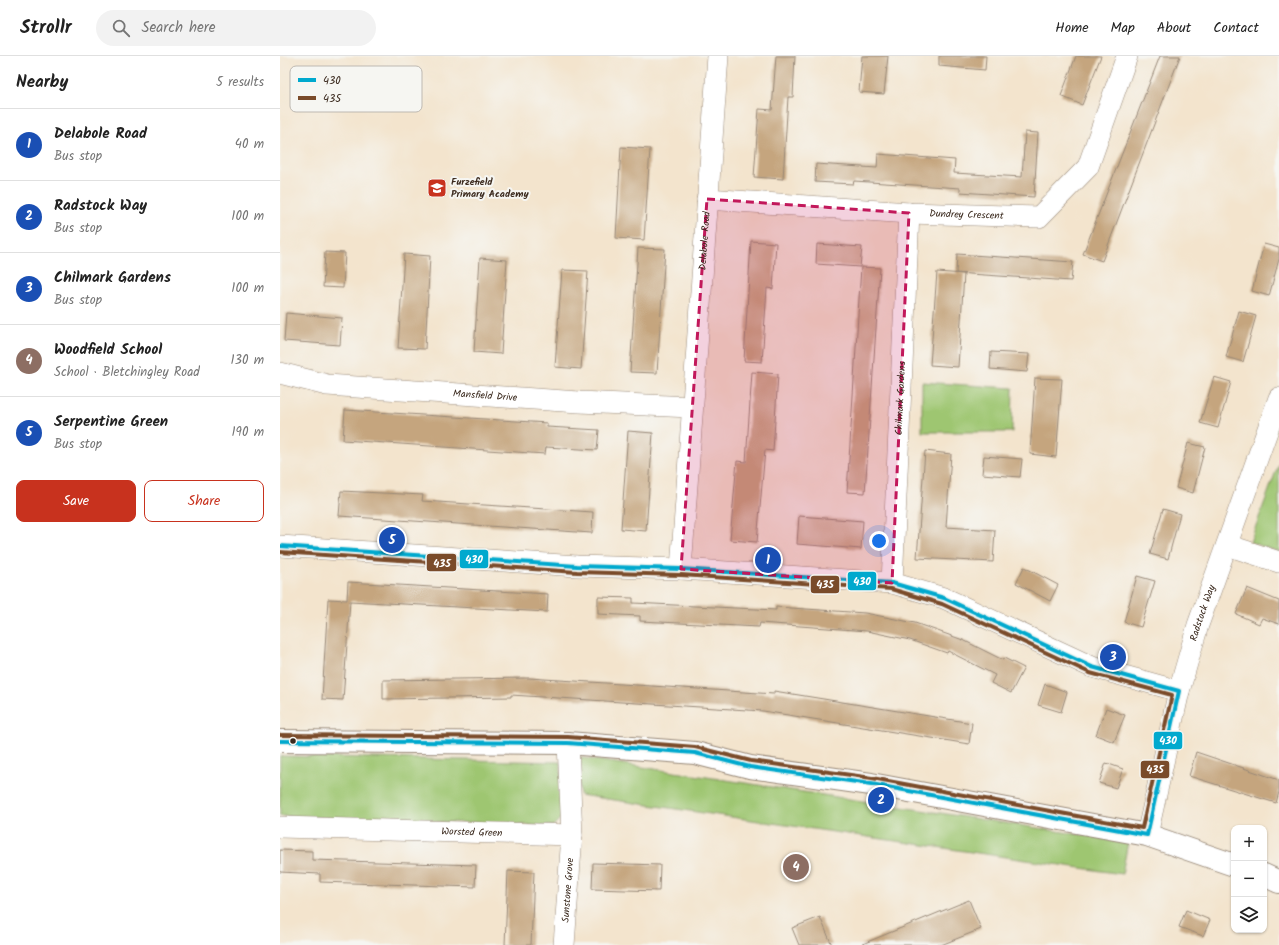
<!DOCTYPE html>
<html lang="en">
<head>
<meta charset="utf-8">
<style>
  :root { --surface:#fff; --page:#f2f2f2; --text:#222; --muted:#767676; --line:#e0e0e0; --accent:#c8321e }
  body { margin:0; font-family:Kalam,sans-serif; background:var(--page); color:var(--text) }
  .controls { position:absolute; right:12px; bottom:12px; display:grid; overflow:hidden; border-radius:8px; box-shadow:0 1px 3px #0004 }
  .controls button { width:36px; height:36px; display:grid; place-items:center; padding:0; border:0; border-bottom:1px solid var(--line); background:var(--surface); color:var(--text); font:20px sans-serif }
  .you { position:absolute; left:599px; top:485px; width:14px; height:14px; margin:-10px; border:3px solid #fff; border-radius:50%; background:#1a73e8; box-shadow:0 0 0 6px #1a73e833 }
  .badge { display:grid; place-items:center; width:26px; height:26px; border-radius:50%; background:var(--accent); color:#fff; font-size:13px; font-weight:700 }
  .pin { position:absolute; translate:-50% -50%; border:2px solid #fff; box-shadow:0 1px 4px #0006 }
  .list { margin:0; padding:0; list-style:none }
  h2 { display:flex; justify-content:space-between; align-items:center; height:52px; margin:0; padding:0 16px; font-size:17px }
  h2 small { font-size:13px; font-weight:400; color:var(--muted) }
  .list li { display:grid; grid-template-columns:26px 1fr auto; gap:12px; align-items:center; box-sizing:border-box; height:72px; padding:0 16px; border-top:1px solid var(--line) }
  .list b { display:block; font-size:15px; white-space:nowrap }
  .list p { margin:0; font-size:13px; white-space:nowrap; color:var(--muted) }
  .list em { font-size:13px; font-style:normal; color:var(--muted) }
  .actions { display:flex; gap:8px; padding:12px 16px }
  .actions a { flex:1; padding:9px 0; border:1px solid var(--accent); border-radius:8px; text-align:center; font-size:14px; color:var(--accent) }
  .actions .main { background:var(--accent); color:#fff }
  .icon { flex:none; width:22px; height:22px; fill:none; stroke:currentColor; stroke-width:2; stroke-linecap:round; stroke-linejoin:round }
  .map { position:relative; flex:none; width:999px; height:889px; overflow:hidden }
  header { display:flex; align-items:center; gap:24px; box-sizing:border-box; height:56px; padding:0 20px; background:var(--surface); border-bottom:1px solid var(--line) }
  header strong { font-size:19px }
  nav { display:flex; gap:22px; margin-inline-start:auto; font-size:14px }
  .search { width:280px; height:36px; background:var(--page); display:flex; align-items:center; gap:10px; box-sizing:border-box; padding:0 14px; border-radius:22px; color:var(--muted); font-size:15px }
  main { display:flex }
  aside { flex:1; background:var(--surface) }
  .map>svg:first-child { display:block }
</style>
</head>
<body>
<header>
<strong>Strollr</strong>
<div class="search"><svg class="icon" aria-label="search" viewBox="0 0 24 24"><circle cx="10" cy="10" r="6"/><path d="M15 15l6 6"/></svg>Search here</div>
<nav><a>Home</a><a>Map</a><a>About</a><a>Contact</a></nav>
</header>
<main>
<aside>
<h2>Nearby<small>5 results</small></h2>
<ul class="list">
<li><span class="badge" style="background:#1a4fb4">1</span><div><b>Delabole Road</b><p>Bus stop</p></div><em>40 m</em></li>
<li><span class="badge" style="background:#1a4fb4">2</span><div><b>Radstock Way</b><p>Bus stop</p></div><em>100 m</em></li>
<li><span class="badge" style="background:#1a4fb4">3</span><div><b>Chilmark Gardens</b><p>Bus stop</p></div><em>100 m</em></li>
<li><span class="badge" style="background:#8d6e63">4</span><div><b>Woodfield School</b><p>School · Bletchingley Road</p></div><em>130 m</em></li>
<li><span class="badge" style="background:#1a4fb4">5</span><div><b>Serpentine Green</b><p>Bus stop</p></div><em>190 m</em></li>
</ul>
<div class="actions"><a class="main">Save</a><a>Share</a></div>
</aside>
<div class="map">
<svg width="999" height="889" viewBox="0 0 999 889">
  <rect width="100%" height="100%" fill="#f6f6f2"/>
  <filter id="ink" filterUnits="userSpaceOnUse"><feTurbulence type="fractalNoise" baseFrequency=".025" numOctaves="2"/><feDisplacementMap in="SourceGraphic" scale="8" xChannelSelector="R" yChannelSelector="G"/><feConvolveMatrix kernelMatrix="1 2 1 2 8 2 1 2 1" color-interpolation-filters="sRGB"/></filter>
  <filter id="wash" filterUnits="userSpaceOnUse"><feTurbulence type="fractalNoise" baseFrequency=".012" numOctaves="4" result="noise"/><feDisplacementMap in="SourceGraphic" scale="16" xChannelSelector="R" yChannelSelector="G"/><feGaussianBlur stdDeviation="0.9" result="paint"/><feColorMatrix in="noise" values="0 0 0 0 0 0 0 0 0 0 0 0 0 0 0 0 0 1.4 0 .05"/><feComposite in="paint" operator="in"/></filter>
  <g filter="url(#wash)">
    <rect width="100%" height="100%" fill="#f3e4cd"/>
    <g fill="#9ec671" stroke="#6c7848">
      <path d="M642 326 733 332 732 376H642Z"/>
      <path d="M999 407V496L970 486Z"/>
      <path d="M0 700 281 706V762L273 770 0 760Z"/>
      <path d="M297 701 848 786 842 818 300 739Z"/>
    </g>
    <g id="blocks">
      <g fill="#c5a57e">
        <path d="M496 0H515L513 41H508L503 123 474 121 479 53 492 54Z"/>
        <path d="M582 0H608L604 38 579 36Z"/>
        <path d="M659 0H706L705 14 659 10Z"/>
        <path d="M796 0H821L802 49 781 40Z"/>
        <path d="M880 0H900L822 205 803 198Z"/>
        <path d="M745 76 758 77 754 141 680 136V132L574 125 573 128 535 126 536 108 597 112 598 98 675 104 674 117 742 121Z"/>
        <path d="M341 91 370 93 364 184 336 182Z"/>
        <path d="M471 185 496 187 493 233 487 232 482 306 464 305Z"/>
        <path d="M537 188 582 191 580 211 536 208Z"/>
        <path d="M984 188 999 192V203L989 240 972 235Z"/>
        <path d="M358 192 385 193 377 317 350 316Z"/>
        <path d="M45 196 65 197 63 232 43 231Z"/>
        <path d="M124 198 150 200 145 293 118 292Z"/>
        <path d="M677 198 793 206 791 225 676 217Z"/>
        <path d="M200 202 227 204 221 298 194 296Z"/>
        <path d="M581 211 600 212 585 437 567 436Z"/>
        <path d="M282 214 308 215 301 313 275 311Z"/>
        <path d="M657 216 684 218 678 311 650 309Z"/>
        <path d="M959 255 976 260 963 306 946 301Z"/>
        <path d="M6 257 62 262 60 289 4 285Z"/>
        <path d="M711 296 749 298 747 316 710 313Z"/>
        <path d="M472 316 498 318 493 395 485 394 477 486 450 484 457 405 466 406Z"/>
        <path d="M934 321 951 326 938 372 920 367Z"/>
        <path d="M755 322 782 323 776 401 750 398Z"/>
        <path d="M65 354 267 367V371L319 374 317 394 266 391 265 398 63 384Z"/>
        <path d="M348 375 373 377 366 475 341 473Z"/>
        <path d="M908 387 925 391 913 437 896 432Z"/>
        <path d="M645 395 671 398 666 471 715 474 713 506 637 502Z"/>
        <path d="M704 400 742 403 740 421 702 418Z"/>
        <path d="M61 435 143 439 142 445 313 456 312 477 59 460Z"/>
        <path d="M883 453 900 458 888 503 870 498Z"/>
        <path d="M519 460 583 465 581 493 517 488Z"/>
        <path d="M744 511 778 529 770 545 736 527Z"/>
        <path d="M857 520 875 525 861 571 844 566Z"/>
        <path d="M68 526 268 538 267 556 70 545 63 644 42 643 48 543 67 544Z"/>
        <path d="M967 532 999 545V568L982 562 979 568 956 558Z"/>
        <path d="M318 541 353 542V547L496 554V551L585 557 635 567 683 584 723 604 724 602 744 612 731 637 711 627 715 619 668 595 667 597 630 584 587 575 480 567 479 571 360 565V560L318 558Z"/>
        <path d="M249 622 494 638V635L692 667 689 688 483 655 231 639V641L103 643V624Z"/>
        <path d="M765 628 787 636 781 656 758 649Z"/>
        <path d="M826 652 845 659 834 686 816 679Z"/>
        <path d="M916 696 999 724V736L996 747 909 720Z"/>
        <path d="M826 707 843 713 836 732 819 727Z"/>
        <path d="M0 794 32 795V804L196 809 195 831 40 826V818L0 816Z"/>
        <path d="M313 807 380 809 379 835 312 833Z"/>
        <path d="M228 815 254 816 251 889H225Z"/>
        <path d="M689 844 701 873 661 889H580Z"/>
        <path d="M906 854 930 864 923 880 899 871Z"/>
        <path d="M540 861 552 889H519L512 872Z"/>
      </g>
    </g>
  </g>
  <g filter="url(#ink)">
    <use href="#blocks" fill-opacity="0" stroke="#978776" stroke-width="1"/>
    <g fill="none" stroke-linecap="round" stroke-linejoin="round">
      <g stroke="#978776" stroke-width="22">
        <g id="minor">
          <path id="s1" d="M427 143 629 157 759 161 808 111 847 0"/>
          <path id="s2" d="M0 317 47 329 299 346 411 351"/>
          <path d="M947 489 999 506"/>
          <path d="M0 490 297 510 401 513 612 527 664 542 812 611 899 635"/>
          <path id="s3" d="M401 513 438 0"/>
          <path id="s4" d="M612 527 629 157"/>
          <path id="s5" d="M0 771 292 779 288 687"/>
          <path id="s6" d="M867 779 899 635 918 569 999 342"/>
          <path id="s7" d="M284 889 292 779"/>
        </g>
      </g>
      <g stroke="#978776" stroke-width="24">
        <g id="tertiary">
          <path d="M0 685 288 687 415 697 470 711 591 728 867 779 954 809"/>
          <path d="M984 819 999 826"/>
        </g>
      </g>
      <use href="#minor" stroke="#fff" stroke-width="21"/>
      <use href="#tertiary" stroke="#fff" stroke-width="22"/>
      <g stroke="#f6f6f2" stroke-width="7">
        <path id="bus-1" d="M0 490 297 510 401 513 612 527 664 542 812 611 899 635 867 779 591 728 470 711 415 697 288 687 0 685"/>
      </g>
      <g stroke="#f6f6f2" stroke-width="7">
        <path id="bus-2" d="M0 496 297 516 401 519 611 533 662 548 810 617 892 639 862 772 592 722 471 705 415 691 288 681 0 679"/>
      </g>
      <use href="#bus-1" stroke="#00a9ce" stroke-width="4"/>
      <use href="#bus-2" stroke="#7a4b2a" stroke-width="4"/>
    </g>
  </g>
  <path fill="#c2185b" fill-opacity="0.2" stroke="#c2185b" stroke-width="3" stroke-dasharray="8 5" stroke-linejoin="round" d="M427 143 629 157 612 527 401 513Z"/>
  <defs>
    <g id="school-square" transform="scale(1)"><rect x="-9" y="-9" width="18" height="18" rx="4" fill="#c8321e" stroke="#f6f6f2"/><path d="M0-5L7-2L0 1L-7-2ZM-4 1L0 2.5L4 1V4Q0 6-4 4Z" fill="#fff"/></g>
  </defs>
  <g fill-rule="evenodd">
    <use href="#school-square" x="157" y="132"/>
  </g>
  <circle fill="#3b2a1e" stroke="#f6f6f2" stroke-width="1.5" cx="13" cy="685" r="3.5"/>
  <g text-anchor="middle" dominant-baseline="central" stroke-width="4" stroke-linejoin="round" paint-order="stroke">
    <g font-size="10" font-weight="bold" fill="#3b2a1e" stroke="#f6f6f2" text-anchor="start">
      <text x="171" y="126">Furzefield<tspan x="171" dy="12">Primary Academy</tspan></text>
    </g>
    <g font-size="10" fill="#3b2a1e" stroke="#f6f6f2">
      <text stroke="none"><textPath href="#s1" startOffset="260">Dundrey Crescent</textPath></text>
      <text stroke="none"><textPath href="#s3" startOffset="329">Delabole Road</textPath></text>
      <text stroke="none"><textPath href="#s2" startOffset="207">Mansfield Drive</textPath></text>
      <text stroke="none"><textPath href="#s4" startOffset="185">Chilmark Gardens</textPath></text>
      <text stroke="none"><textPath href="#s6" startOffset="229">Radstock Way</textPath></text>
      <text stroke="none"><textPath href="#s5" startOffset="192">Worsted Green</textPath></text>
      <text stroke="none"><textPath href="#s7" startOffset="55">Sunstone Grove</textPath></text>
    </g>
  </g>
  <rect x="10" y="10" width="132" height="46" rx="6" fill="#f6f6f2" stroke="#beb9b2" stroke-width="1"/>
  <rect x="18" y="22" width="18" height="4" fill="#00a9ce"/>
  <rect x="18" y="40" width="18" height="4" fill="#7a4b2a"/>
  <g font-size="11" fill="#3b2a1e">
    <text x="43" y="28">430</text>
    <text x="43" y="46">435</text>
  </g>
  <g stroke="#f6f6f2" stroke-width="1.5">
    <rect x="179" y="493" width="30" height="20" rx="4" fill="#00a9ce"/>
    <rect x="146" y="497" width="31" height="19" rx="4" fill="#7a4b2a"/>
    <rect x="567" y="515" width="30" height="20" rx="4" fill="#00a9ce"/>
    <rect x="530" y="519" width="30" height="19" rx="4" fill="#7a4b2a"/>
    <rect x="873" y="675" width="30" height="19" rx="4" fill="#00a9ce"/>
    <rect x="860" y="704" width="30" height="19" rx="4" fill="#7a4b2a"/>
  </g>
  <g font-size="11" text-anchor="middle" font-weight="bold" fill="#fff">
    <text x="194" y="507">430</text>
    <text x="162" y="511">435</text>
    <text x="582" y="529">430</text>
    <text x="545" y="532">435</text>
    <text x="888" y="688">430</text>
    <text x="875" y="717">435</text>
  </g>
</svg>
<div class="controls">
<button>+</button>
<button>−</button>
<button><svg class="icon" aria-label="layers" viewBox="0 0 24 24"><path d="M12 4l9 5-9 5-9-5zM3 14l9 5 9-5"/></svg></button>
</div>
<div class="you"></div>
<div class="pin badge" style="left:488px;top:504px;background:#1a4fb4">1</div>
<div class="pin badge" style="left:601px;top:744px;background:#1a4fb4">2</div>
<div class="pin badge" style="left:833px;top:601px;background:#1a4fb4">3</div>
<div class="pin badge" style="left:516px;top:811px;background:#8d6e63">4</div>
<div class="pin badge" style="left:112px;top:484px;background:#1a4fb4">5</div>
</div>
</main>
</body>
</html>
